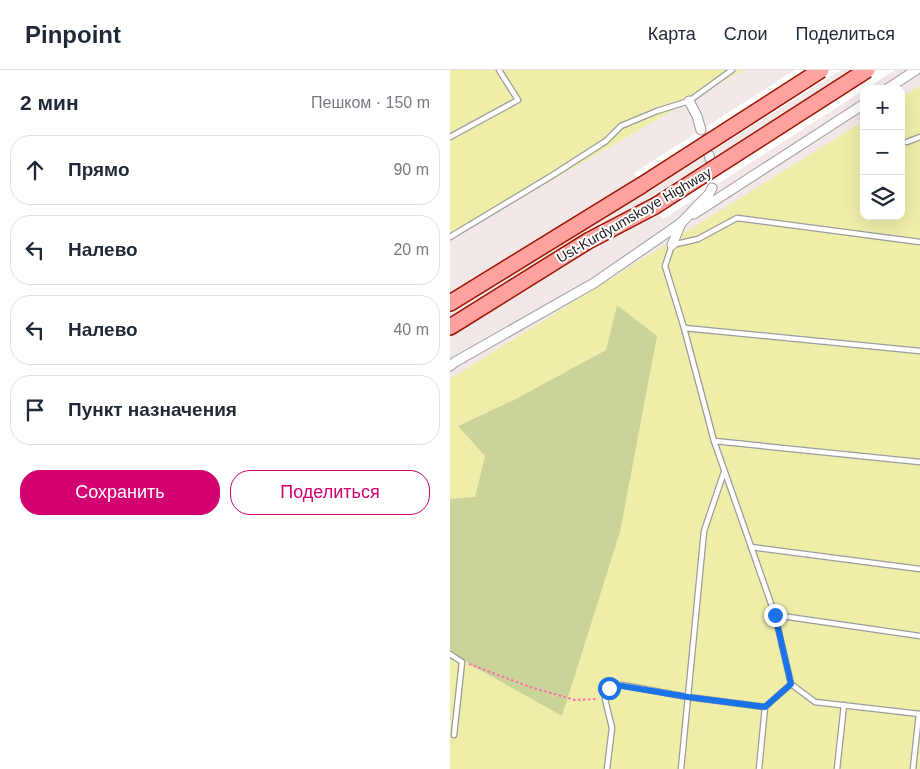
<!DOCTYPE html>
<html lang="ru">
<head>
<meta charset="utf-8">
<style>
  :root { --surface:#fff; --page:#f2f2f3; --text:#1f2937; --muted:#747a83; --line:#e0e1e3; --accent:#d20070 }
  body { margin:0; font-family:Helvetica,sans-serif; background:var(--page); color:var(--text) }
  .controls { position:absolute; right:15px; top:15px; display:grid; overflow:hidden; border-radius:10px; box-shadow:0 5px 20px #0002 }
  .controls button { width:45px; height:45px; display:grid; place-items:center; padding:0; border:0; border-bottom:1px solid var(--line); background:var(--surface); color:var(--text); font:25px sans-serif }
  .stop { position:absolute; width:15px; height:15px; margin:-11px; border:4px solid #1a73e8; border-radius:50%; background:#fff }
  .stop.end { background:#1a73e8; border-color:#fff; box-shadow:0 1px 5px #0008 }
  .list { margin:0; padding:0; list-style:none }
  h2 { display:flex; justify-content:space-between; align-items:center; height:65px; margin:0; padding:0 20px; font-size:21px }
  h2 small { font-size:16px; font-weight:400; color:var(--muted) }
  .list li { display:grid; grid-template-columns:32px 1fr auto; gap:15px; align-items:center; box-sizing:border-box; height:70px; margin:0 10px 10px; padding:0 10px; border:1px solid var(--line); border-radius:20px }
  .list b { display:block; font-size:19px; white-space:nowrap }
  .list em { font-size:16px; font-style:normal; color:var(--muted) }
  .actions { display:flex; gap:10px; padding:15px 20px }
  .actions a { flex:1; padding:11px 0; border:1px solid var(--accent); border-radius:20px; text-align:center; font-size:18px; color:var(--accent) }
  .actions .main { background:var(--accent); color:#fff }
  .icon { flex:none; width:28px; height:28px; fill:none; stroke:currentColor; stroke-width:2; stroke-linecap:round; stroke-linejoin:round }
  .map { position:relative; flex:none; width:470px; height:699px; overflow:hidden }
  header { display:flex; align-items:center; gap:30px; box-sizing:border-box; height:70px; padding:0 25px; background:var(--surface); border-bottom:1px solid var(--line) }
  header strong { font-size:24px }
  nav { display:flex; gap:28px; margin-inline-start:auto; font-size:18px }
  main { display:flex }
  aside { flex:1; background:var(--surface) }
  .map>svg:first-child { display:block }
</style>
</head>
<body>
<header>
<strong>Pinpoint</strong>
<nav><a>Карта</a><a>Слои</a><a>Поделиться</a></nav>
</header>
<main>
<aside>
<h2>2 мин<small>Пешком · 150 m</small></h2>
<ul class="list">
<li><svg class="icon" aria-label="ahead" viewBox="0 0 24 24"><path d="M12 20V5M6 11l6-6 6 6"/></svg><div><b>Прямо</b></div><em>90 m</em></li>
<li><svg class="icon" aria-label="left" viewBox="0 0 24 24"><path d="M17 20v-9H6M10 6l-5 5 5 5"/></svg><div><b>Налево</b></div><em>20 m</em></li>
<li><svg class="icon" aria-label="left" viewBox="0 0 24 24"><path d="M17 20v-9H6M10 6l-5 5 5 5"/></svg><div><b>Налево</b></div><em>40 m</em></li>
<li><svg class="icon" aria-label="arrive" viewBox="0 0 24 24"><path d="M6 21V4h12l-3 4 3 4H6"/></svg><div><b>Пункт назначения</b></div></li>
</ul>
<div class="actions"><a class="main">Сохранить</a><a>Поделиться</a></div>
</aside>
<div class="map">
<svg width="470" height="699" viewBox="0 0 470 699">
  <rect width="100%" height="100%" fill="#f2e8e7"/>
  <g fill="#efeea9">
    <path d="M0 0H293L0 169Z"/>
    <path d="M470 16V699H0V579L21 595 112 645 156 280 64 330 8 356 35 386 25 427 0 429V309L414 51V146H451V27Z"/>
  </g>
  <path fill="#cad498" d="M167 235 207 266 170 462 112 646 21 595 0 579V429L25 427 35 386 8 356 64 330 156 280Z"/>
  <g fill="#fff">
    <path d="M345 0H391L197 123 184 103Z"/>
    <path d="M401 0H445L416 19H414V20L213 149 199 128Z"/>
  </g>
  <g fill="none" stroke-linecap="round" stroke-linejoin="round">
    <g stroke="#9b9b9b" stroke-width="7">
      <g id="lane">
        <path d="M0 67 68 30 49 0"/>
        <path d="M457 72 470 67"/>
        <path d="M0 167 103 105 156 71 171 56 207 41 239 31 282 0"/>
        <path d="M470 172 287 148 248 169 222 175 215 196 234 258 264 371 325 545 341 614 365 632 470 644"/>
        <path d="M234 258 470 281"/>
        <path d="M264 371 470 392"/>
        <path d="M301 477 470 499"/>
        <path d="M325 545 470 566"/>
        <path d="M0 584 12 592 4 665"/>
        <path d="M157 699 162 658 155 629 159 618 172 615 238 627 315 637 341 614"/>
        <path d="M231 699 254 461 274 402"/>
        <path d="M309 699 315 637"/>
        <path d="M387 699 394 635"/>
        <path d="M463 699 469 644"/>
      </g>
    </g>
    <g stroke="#9b9b9b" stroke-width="11">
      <g id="street">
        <path d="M437 19 466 0"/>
        <path d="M239 31 247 46 251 60"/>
        <path d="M259 85 260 89"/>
        <path d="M244 144 414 34"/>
        <path d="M222 175 231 153"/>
        <path d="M0 296 5 292 144 213 231 153 259 124 262 118"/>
      </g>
    </g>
    <g stroke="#9e1500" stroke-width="18">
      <g id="primary">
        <path d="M0 233 192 115"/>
        <path d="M0 257 138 171 205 136"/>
      </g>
    </g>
    <path stroke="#ff6bab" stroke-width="2" stroke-dasharray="2.5 2.5" stroke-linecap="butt" d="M19 594 80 617 125 630 148 629"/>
    <use href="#lane" stroke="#fff" stroke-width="4.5"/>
    <use href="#street" stroke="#fff" stroke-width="9"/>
    <use href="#primary" stroke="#ffa29f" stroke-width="15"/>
    <g stroke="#9e1500" stroke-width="18" stroke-linecap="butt">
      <g id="primary-bridge">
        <path d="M192 115 371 0"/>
        <path d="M205 136 417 0"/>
      </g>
    </g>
    <use href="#primary-bridge" stroke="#ffa29f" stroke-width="15"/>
  </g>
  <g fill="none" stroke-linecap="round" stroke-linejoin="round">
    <path stroke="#1a73e8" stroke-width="6" d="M159 618 172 616 238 627 315 637 341 614 325 545"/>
  </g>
  <g text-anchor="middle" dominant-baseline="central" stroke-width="4" stroke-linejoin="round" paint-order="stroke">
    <g font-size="14" fill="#212121" stroke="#fff">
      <text transform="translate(184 145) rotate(-30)">Ust-Kurdyumskoye Highway</text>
    </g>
  </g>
</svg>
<div class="controls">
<button>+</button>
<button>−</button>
<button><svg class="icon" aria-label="layers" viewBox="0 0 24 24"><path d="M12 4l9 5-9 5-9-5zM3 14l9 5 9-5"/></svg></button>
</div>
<div class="stop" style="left:159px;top:618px"></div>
<div class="stop end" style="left:325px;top:545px"></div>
</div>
</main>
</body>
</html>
